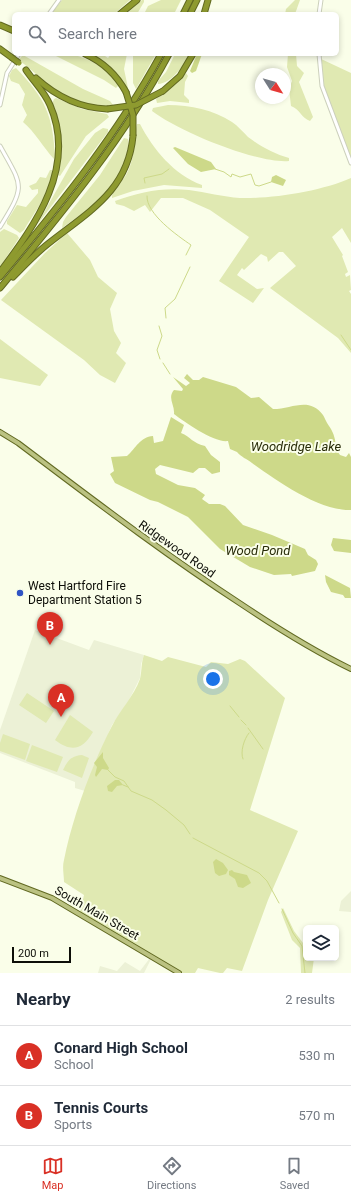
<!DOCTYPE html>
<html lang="en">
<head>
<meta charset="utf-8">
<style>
  :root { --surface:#fff; --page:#f2f2f3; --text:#1f2937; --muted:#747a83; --line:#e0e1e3; --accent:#d93025 }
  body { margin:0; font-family:Roboto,sans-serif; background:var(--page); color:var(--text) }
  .controls { position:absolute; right:12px; bottom:12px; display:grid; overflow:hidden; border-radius:6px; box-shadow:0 2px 6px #0003 }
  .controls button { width:36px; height:36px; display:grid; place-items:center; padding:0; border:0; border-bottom:1px solid var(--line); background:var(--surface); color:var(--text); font:20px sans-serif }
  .compass { position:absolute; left:255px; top:68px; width:36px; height:36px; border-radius:50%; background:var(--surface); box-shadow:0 2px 6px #0003; rotate:127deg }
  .scale { position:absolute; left:12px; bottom:10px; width:59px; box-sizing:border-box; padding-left:4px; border:2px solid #0d0e08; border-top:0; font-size:11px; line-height:14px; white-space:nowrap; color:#0d0e08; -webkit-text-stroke:3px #fafee9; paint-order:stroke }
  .you { position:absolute; left:213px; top:679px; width:14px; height:14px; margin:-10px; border:3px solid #fff; border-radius:50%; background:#1a73e8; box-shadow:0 0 0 6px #1a73e833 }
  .badge { display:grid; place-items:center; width:26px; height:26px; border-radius:50%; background:var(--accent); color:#fff; font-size:13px; font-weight:700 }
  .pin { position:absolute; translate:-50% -33px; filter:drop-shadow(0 1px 2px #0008) }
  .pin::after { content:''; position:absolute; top:21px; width:14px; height:12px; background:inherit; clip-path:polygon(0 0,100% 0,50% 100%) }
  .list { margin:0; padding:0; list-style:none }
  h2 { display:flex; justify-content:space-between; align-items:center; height:52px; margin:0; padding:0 16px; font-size:17px }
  h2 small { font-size:13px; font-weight:400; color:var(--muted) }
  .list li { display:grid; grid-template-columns:26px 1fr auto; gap:12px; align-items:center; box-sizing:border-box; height:60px; padding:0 16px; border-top:1px solid var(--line) }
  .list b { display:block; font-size:15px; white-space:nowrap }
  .list p { margin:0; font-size:13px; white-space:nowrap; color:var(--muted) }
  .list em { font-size:13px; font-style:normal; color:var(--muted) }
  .icon { flex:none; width:22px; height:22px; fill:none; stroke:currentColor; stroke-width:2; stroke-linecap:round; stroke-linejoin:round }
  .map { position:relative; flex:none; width:351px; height:973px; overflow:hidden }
  .search { position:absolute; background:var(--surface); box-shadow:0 2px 6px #0003; left:12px; right:12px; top:12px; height:44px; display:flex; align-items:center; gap:10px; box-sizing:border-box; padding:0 14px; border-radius:6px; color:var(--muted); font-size:15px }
  .sheet { height:172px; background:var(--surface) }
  nav { display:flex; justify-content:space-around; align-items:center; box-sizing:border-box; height:56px; border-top:1px solid var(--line); background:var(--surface); font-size:11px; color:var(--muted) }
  nav a { display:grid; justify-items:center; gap:2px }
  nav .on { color:var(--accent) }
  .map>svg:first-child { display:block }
</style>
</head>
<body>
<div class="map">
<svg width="351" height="973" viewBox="0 0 351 973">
  <rect width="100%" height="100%" fill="#fafee9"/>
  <g fill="#ecf1d6">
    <path d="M35 630 89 650 94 640 144 655 141 664 140 678 128 702 112 725 93 768 85 791 75 788V782L0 753V730Z"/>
    <path d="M351 891V912L339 911 341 901Z"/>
    <path d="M150 958 151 959 144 973H98L100 966 117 971 125 962 140 971Z"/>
  </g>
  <g fill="#e0e9b2">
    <path d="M62 0H130L114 14H51Z"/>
    <path d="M142 0H144V2L137 14H126Z"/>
    <path d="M161 0H181L174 14H144L148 6Z"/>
    <path d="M295 0H300L295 14H285L286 9Z"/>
    <path d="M52 54C59 54 67 53 74 55 88 58 114 71 118 86L116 88 104 80Z"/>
    <path d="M92 54 105 56 108 58 111 54H127L124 69 128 88H126C120 73 105 62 92 54Z"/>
    <path d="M133 54H156L136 89 133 83Z"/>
    <path d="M175 54H190C185 64 171 84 158 84V81L166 72Z"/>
    <path d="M288 54H296L297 66 304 73 299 82 313 117 310 121C301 118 300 109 291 106L289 89 292 81 287 67Z"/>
    <path d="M23 55 83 89 110 101 113 105 111 107C88 106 65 100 47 84 38 76 30 68 20 61L19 59Z"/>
    <path d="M319 58 351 73V163L337 122H335L325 95Z"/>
    <path d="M16 68C45 98 53 115 55 157L54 159C43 147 35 132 23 122L27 115 22 105 25 94 19 84 11 81 9 76 12 70Z"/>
    <path d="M186 73 188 76 185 82 184 95 189 100V103L170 101 157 103 156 99 176 84Z"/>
    <path d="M56 98 82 109 107 114 109 117 86 136 60 176 58 175 62 142 55 108 52 104 54 99Z"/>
    <path d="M168 105C191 105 213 110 232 122 238 126 243 132 248 137 260 146 274 154 289 158V161C257 164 178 131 152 111L153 108Z"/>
    <path d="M137 124H140C153 149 174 175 202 185V188L164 185 133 191 112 198C111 192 122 181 126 175 136 157 133 142 137 124Z"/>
    <path d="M103 128 108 129V132L37 225 74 159 95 133Z"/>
    <path d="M124 138 128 139 129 144 125 161 116 180 97 203 62 228 63 222 66 217 100 175Z"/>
    <path d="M50 170H52C54 188 33 214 24 230L20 233 7 224V221L17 205 26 207 38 193V189L32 190 29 186 36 183 40 177 46 178Z"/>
    <path d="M351 178V243L342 228 332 237 343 255 342 256 348 272 345 274 346 277 350 275 351 290 349 291 351 294V353L338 338 270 288 296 266 283 252H279L268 262 267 257 261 254 244 270 242 268 237 275 257 289 264 288 253 303 219 281 249 237 210 210 183 198H161L150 212 145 205 134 211 124 206 116 204 115 201C139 192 163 187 189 190 206 192 223 197 240 198 272 199 322 191 351 178Z"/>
    <path d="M4 229 17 235 19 238 0 267V232Z"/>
    <path d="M67 233 90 260 98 277 117 293 110 309 114 331 121 343 116 353 126 363 115 383 100 375 84 360 1 300 45 253Z"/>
    <path d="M0 339 48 375 40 386 0 378Z"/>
    <path d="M144 655 162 661 168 657 206 667 211 662 228 664 240 659 245 661 285 698 250 810 298 831 268 900 242 971 227 968 223 973H220L198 968 195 973H183L80 912 84 895 64 882C64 875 62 867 64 860 72 819 92 764 112 726 120 710 134 696 140 679 142 671 141 663 144 655Z"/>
    <path d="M27 693 54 711 46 723 19 705Z"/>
    <path d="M70 715 93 732C83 749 72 753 55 740Z"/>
    <path d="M3 734 30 744 25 760 0 751V743Z"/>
    <path d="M32 745 63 757 57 772 26 761Z"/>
    <path d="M82 755 89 758 82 778 63 770C68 760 71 756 82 755Z"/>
    <path d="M283 908 294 931 306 947V958H314L312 973H301L300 948 292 940 281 912Z"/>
  </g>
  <g fill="#cdd989">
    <path d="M197 54H202L196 71 192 73 190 71Z"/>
    <path d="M175 147 211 162 216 169 201 172 188 164 173 148Z"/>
    <path d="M276 175 286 180 283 186 271 182 272 177Z"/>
    <path d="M187 374 193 380H199L203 377 236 387 251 398 259 397 273 409C292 409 309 396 323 415 325 418 326 422 329 426 333 431 337 442 335 448L340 455 346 457 349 453 351 457V510C319 511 276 480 252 463 247 459 241 457 237 452L230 449 228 441C214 443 186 423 174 414 175 405 167 398 174 390L182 391 183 389 173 377 186 386 190 383 184 378Z"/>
    <path d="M171 417 184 425 181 433C191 437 192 443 205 446L211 455 220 462V472L212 474 205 468H199L193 473 160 465 155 469 156 474 178 485 195 488 205 495 202 499 209 504H220L225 506 243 525 272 535 305 549 308 555 316 560 318 564 315 571 292 576 291 574 274 575 250 567 220 549 188 517 158 502 150 500 115 483 110 474 114 471 111 457 127 456C136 448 140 437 153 436L154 443 163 441Z"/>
    <path d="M333 538 351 540V553L334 551 331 545Z"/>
    <path d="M325 575 350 588 351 598H345L343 595 331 592 326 582Z"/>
    <path d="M103 752V758L109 768 108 770 102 769 96 777 95 775 97 767 94 763Z"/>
    <path d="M115 780H119L123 785 117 786 112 792 108 791 107 786Z"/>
    <path d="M216 859 223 863 228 870 226 874 219 876 215 873 213 862Z"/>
    <path d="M232 870 234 872 247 875 251 883 243 888 238 887 235 879 229 875V871Z"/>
  </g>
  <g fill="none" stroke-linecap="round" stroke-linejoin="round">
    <g stroke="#cdd989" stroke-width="1">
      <path d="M215 169 224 172 231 177 232 174 240 177 251 174 255 185 259 186 271 182"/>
      <path d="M145 183 144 178 162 174 169 169"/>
      <path d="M147 196C146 214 178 236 191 245L186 255"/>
      <path d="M166 318 165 308 175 299 190 267"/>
      <path d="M159 326 162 336 157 350 160 359"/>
      <path d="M341 335 351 350"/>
      <path d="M163 363 170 374"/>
      <path d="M230 706 239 717"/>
      <path d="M241 720 246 725"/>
      <path d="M248 728 263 749"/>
      <path d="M243 759C240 752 244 739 249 733"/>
      <path d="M108 770 115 777 124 781 131 791 152 800 166 810 184 825 190 834"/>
      <path d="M123 785 128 787"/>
      <path d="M193 838 259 873 267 881 279 903"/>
      <path d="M282 909 293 933 302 946 305 973"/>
    </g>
    <g stroke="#ccd0bc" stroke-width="5">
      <g id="minor">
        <path d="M49 14 59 0"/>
        <path d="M319 14 321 0"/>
        <path d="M319 54 322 86 351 163"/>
        <path d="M0 105 7 73 19 54"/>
        <path d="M0 146C23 187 26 185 0 227"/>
      </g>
    </g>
    <g stroke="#616921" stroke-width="6">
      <g id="major">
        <path d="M0 432 18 443C91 498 164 554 241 604 277 628 312 650 351 669"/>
        <path d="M0 878 52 898 179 973"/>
      </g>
    </g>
    <g stroke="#616921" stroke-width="7">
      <g id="highway">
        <path d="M120 14 137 0"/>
        <path d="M183 14 190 0"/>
        <path d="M190 14 197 0"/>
        <path d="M204 14 208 0"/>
        <path d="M0 25 14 31"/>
        <path d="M0 49 11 57"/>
        <path d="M85 54C103 62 116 74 126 92"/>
        <path d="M36 78C57 97 79 108 107 109"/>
        <path d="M163 91 180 76 193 54"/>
        <path d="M0 272C36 224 77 167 50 105 44 91 34 82 26 70"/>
        <path d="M0 277C59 206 117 135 161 54"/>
        <path d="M13 277C25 265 36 253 49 243 88 212 128 191 133 136"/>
        <path d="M0 288C62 213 123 140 169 54"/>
      </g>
    </g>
    <use href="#minor" stroke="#fff" stroke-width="3"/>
    <use href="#major" stroke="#bbc282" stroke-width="4"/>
    <use href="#highway" stroke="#8e9a2f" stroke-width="5"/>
    <g stroke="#616921" stroke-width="7" stroke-linecap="butt">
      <g id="highway-bridge">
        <path d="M11 57 19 63"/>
        <path d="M126 92 133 115V136"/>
        <path d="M107 109 136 105 163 91"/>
      </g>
    </g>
    <use href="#highway-bridge" stroke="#8e9a2f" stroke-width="5"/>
  </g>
  <circle fill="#2f54c4" stroke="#fafee9" stroke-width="1.5" cx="20" cy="593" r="4"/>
  <g text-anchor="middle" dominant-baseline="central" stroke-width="4" stroke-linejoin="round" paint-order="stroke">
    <g font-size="12" fill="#0d0e08" stroke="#fafee9">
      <text transform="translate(177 549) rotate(35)">Ridgewood Road</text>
      <text transform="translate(97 913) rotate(30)">South Main Street</text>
    </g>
    <g font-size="12" fill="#0d0e08" stroke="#fafee9" text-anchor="start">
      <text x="28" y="586">West Hartford Fire<tspan x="28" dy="14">Department Station 5</tspan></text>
    </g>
    <g font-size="13" font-style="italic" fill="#282c09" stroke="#fafee9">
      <text x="296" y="446">Woodridge Lake</text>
      <text x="258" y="550">Wood Pond</text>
    </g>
  </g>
</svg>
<div class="controls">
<button><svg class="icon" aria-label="layers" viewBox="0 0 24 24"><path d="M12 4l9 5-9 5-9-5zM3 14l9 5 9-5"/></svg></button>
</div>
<svg class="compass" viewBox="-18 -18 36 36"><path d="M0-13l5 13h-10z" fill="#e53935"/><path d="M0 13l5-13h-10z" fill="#747a83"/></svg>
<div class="scale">200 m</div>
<div class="you"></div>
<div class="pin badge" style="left:61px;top:717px">A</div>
<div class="pin badge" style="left:50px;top:645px">B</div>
<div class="search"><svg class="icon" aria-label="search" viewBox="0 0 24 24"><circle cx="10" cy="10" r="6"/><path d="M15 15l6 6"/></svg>Search here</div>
</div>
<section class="sheet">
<h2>Nearby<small>2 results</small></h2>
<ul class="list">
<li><span class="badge">A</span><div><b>Conard High School</b><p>School</p></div><em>530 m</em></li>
<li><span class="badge">B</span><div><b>Tennis Courts</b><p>Sports</p></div><em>570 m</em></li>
</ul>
</section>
<nav>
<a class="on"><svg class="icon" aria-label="map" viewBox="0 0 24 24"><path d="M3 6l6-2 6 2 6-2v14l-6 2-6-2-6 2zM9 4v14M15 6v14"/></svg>Map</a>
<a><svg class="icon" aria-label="directions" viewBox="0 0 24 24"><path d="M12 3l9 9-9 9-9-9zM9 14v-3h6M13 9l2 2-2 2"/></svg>Directions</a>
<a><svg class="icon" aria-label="saved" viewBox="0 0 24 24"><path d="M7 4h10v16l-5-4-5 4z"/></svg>Saved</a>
</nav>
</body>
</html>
